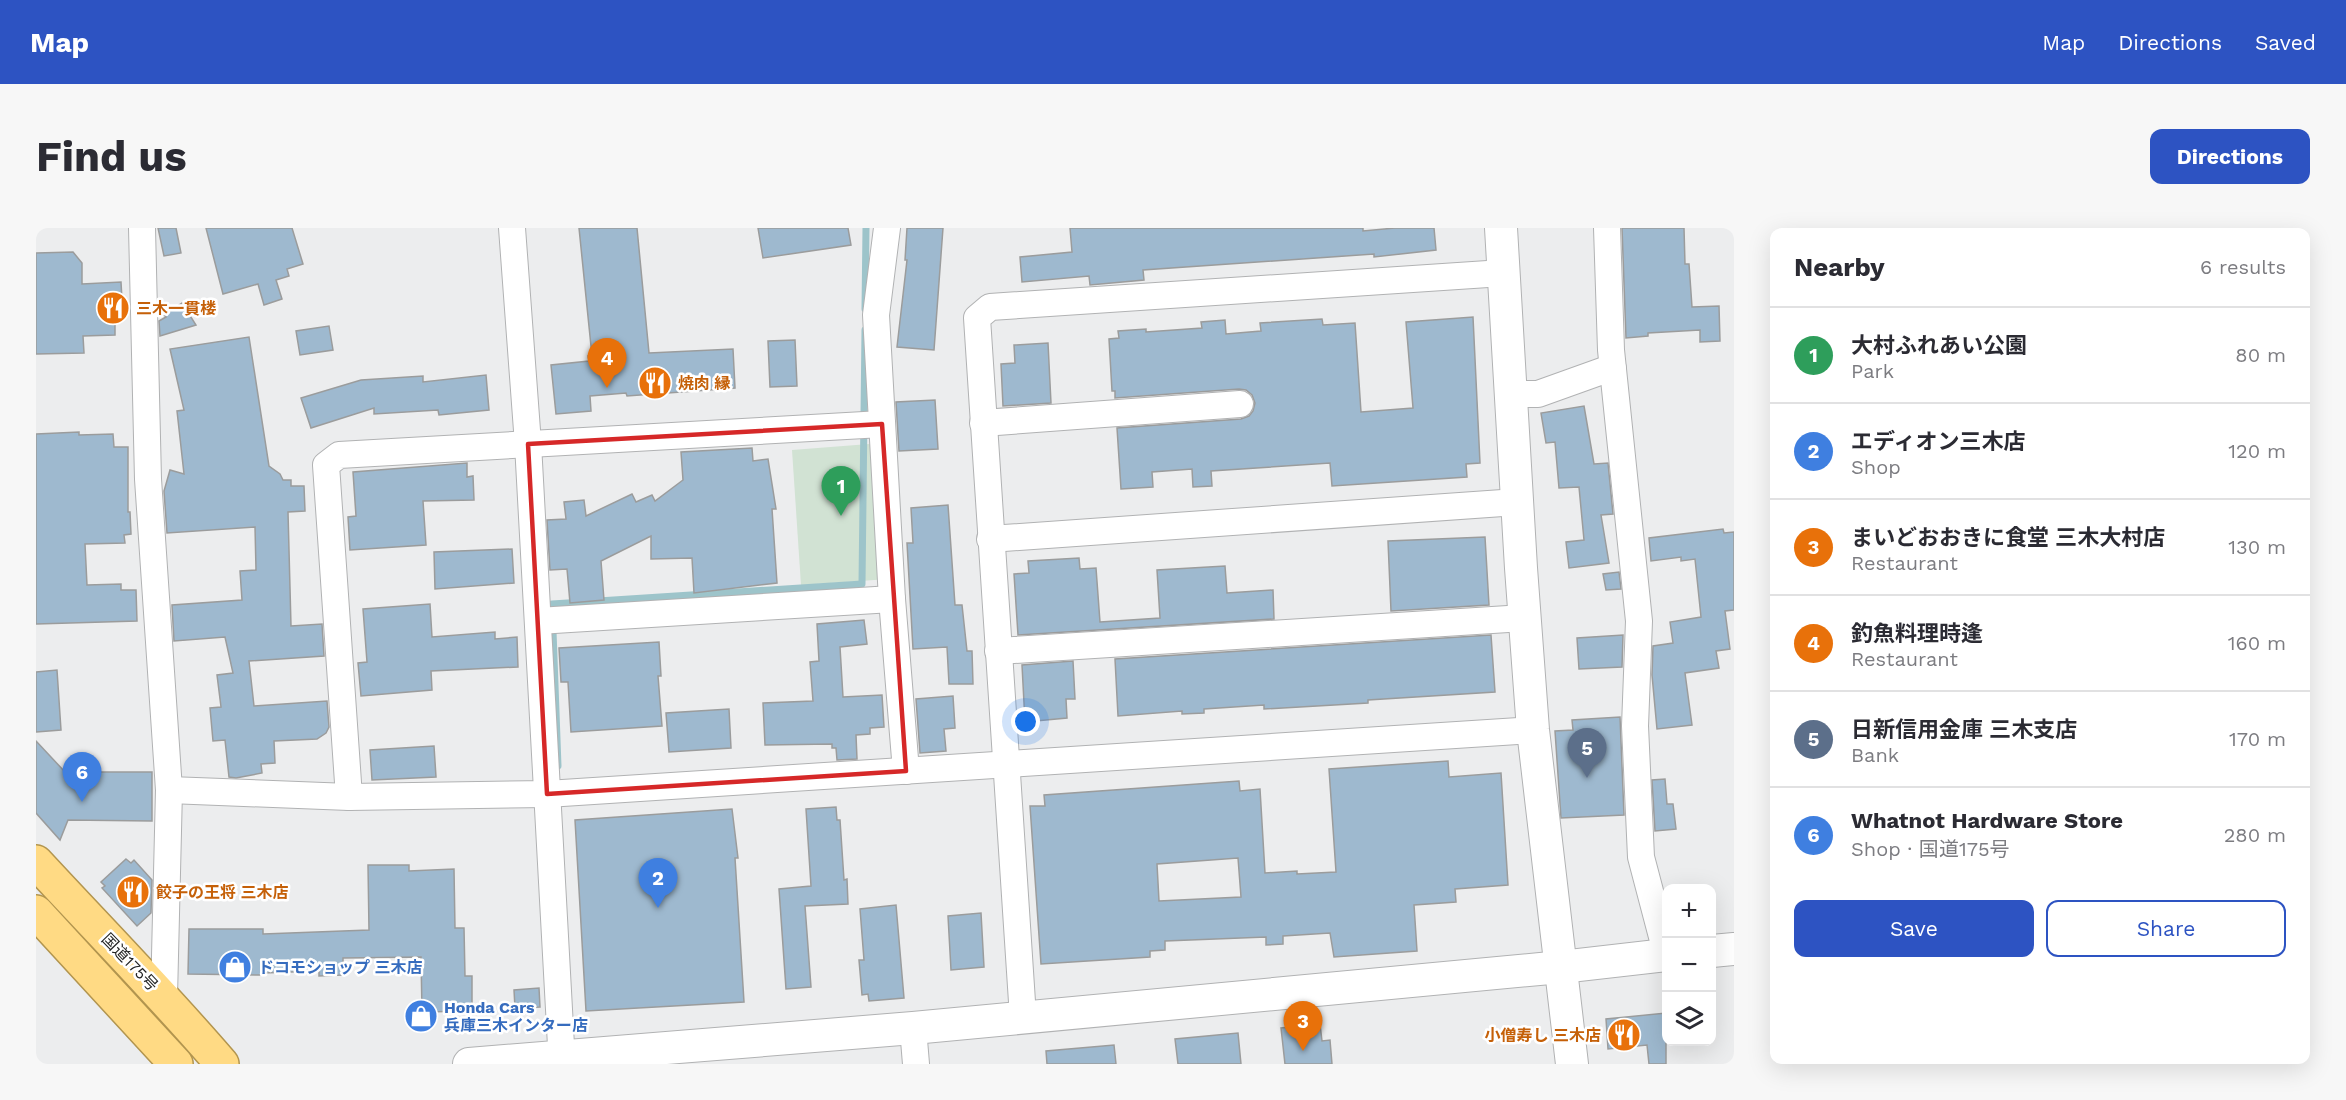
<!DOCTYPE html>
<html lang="en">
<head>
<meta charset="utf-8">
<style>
  :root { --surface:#fff; --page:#f7f7f7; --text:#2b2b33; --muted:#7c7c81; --line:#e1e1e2; --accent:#2d53c2 }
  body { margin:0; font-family:"Work Sans","Noto Sans JP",sans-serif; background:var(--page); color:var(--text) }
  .controls { position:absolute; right:18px; bottom:18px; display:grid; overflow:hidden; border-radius:12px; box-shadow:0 6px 24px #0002 }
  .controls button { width:54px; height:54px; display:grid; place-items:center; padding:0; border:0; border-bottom:2px solid var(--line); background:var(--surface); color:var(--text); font:30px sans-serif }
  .you { position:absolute; left:990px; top:494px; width:21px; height:21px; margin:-15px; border:4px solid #fff; border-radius:50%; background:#1a73e8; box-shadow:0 0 0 9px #1a73e833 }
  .badge { display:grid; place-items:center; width:39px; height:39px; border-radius:50%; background:var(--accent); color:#fff; font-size:20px; font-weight:700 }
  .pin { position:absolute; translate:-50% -50px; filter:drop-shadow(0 2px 3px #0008) }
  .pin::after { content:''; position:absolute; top:32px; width:21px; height:18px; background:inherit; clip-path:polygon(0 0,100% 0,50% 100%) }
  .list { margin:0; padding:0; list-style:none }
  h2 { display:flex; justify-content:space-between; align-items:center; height:78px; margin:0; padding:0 24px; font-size:26px }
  h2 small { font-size:20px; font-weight:400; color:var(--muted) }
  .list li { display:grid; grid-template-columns:39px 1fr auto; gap:18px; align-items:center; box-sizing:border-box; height:96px; padding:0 24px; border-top:2px solid var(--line) }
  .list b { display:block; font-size:22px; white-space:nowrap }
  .list p { margin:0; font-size:20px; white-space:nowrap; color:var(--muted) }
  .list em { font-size:20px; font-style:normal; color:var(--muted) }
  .actions { display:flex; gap:12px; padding:18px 24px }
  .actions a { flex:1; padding:14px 0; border:2px solid var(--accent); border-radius:12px; text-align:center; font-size:21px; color:var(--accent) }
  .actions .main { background:var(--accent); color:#fff }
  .icon { flex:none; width:33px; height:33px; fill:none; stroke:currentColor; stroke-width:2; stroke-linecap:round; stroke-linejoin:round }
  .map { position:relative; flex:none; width:1698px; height:836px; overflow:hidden; border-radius:12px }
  header { display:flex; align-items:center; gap:36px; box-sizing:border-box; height:84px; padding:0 30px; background:var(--accent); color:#fff }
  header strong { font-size:28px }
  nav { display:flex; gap:33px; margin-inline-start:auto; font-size:21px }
  .intro { display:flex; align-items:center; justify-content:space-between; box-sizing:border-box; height:144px; padding:0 36px }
  h1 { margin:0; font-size:42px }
  .button { padding:15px 27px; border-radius:12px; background:var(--accent); color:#fff; font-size:21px; font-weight:700 }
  main { display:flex; gap:36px; padding:0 36px }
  aside { flex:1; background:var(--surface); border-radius:12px; box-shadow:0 6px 24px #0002 }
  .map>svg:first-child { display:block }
</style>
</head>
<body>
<header>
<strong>Map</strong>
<nav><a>Map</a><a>Directions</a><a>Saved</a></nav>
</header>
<div class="intro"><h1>Find us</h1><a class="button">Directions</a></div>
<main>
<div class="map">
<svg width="1698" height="836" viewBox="0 0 1698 836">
  <rect width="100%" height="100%" fill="#ecedee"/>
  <path fill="#d1e2d3" d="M833 216 846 225 853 351 765 357 756 222Z"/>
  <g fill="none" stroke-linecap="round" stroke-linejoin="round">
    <g stroke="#9dc4ca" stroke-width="7">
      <path d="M829 81 830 0"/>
      <path d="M522 538 516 376 826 356 829 102"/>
    </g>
  </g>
  <g fill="#9eb9cf" stroke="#9b9c9c" stroke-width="1.5" fill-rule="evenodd">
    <path d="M122 0H140L145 25 128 28Z"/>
    <path d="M170 0H256L267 36 251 41 253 48 240 52 246 71 228 77 222 56 187 66Z"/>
    <path d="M543 0H601L613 125 697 121 699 160 591 168 590 165 554 168 555 183 520 186 515 137 553 133 552 128H556Z"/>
    <path d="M722 0H812L815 17 727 30Z"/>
    <path d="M871 0H907L898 122 861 119 871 32H869Z"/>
    <path d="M1034 0H1327V3L1359 0H1398L1400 22 1338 29V26L1107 42 1108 52 1054 57 1053 48 986 54 984 29 1036 24Z"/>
    <path d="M1586 0H1648L1649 36H1653L1656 79 1683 78 1684 113 1664 114V102L1612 105V108L1590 110Z"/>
    <path d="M37 24 46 35V56L85 54 87 89 79 90V107L47 108 48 125 0 126V25Z"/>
    <path d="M146 75 160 97 124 108 123 93 130 89 128 87Z"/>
    <path d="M1437 89 1444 235 1430 236 1431 249 1296 258 1294 235 1175 243 1176 258 1157 259 1156 241 1116 244 1117 259 1085 261 1081 200 1205 191 1213 188 1217 183 1219 175 1216 167 1210 162 1203 161 1079 170V163H1076L1073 111 1083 110 1082 103 1110 101V104L1166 100 1165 94 1189 92 1190 106 1225 103 1224 95 1286 91 1287 97 1319 95 1325 184 1377 180 1370 94Z"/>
    <path d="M293 98 297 122 264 127 260 103Z"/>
    <path d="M213 109 233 238 244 246 247 252H255V258H268L269 283 252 284 255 398 286 396 288 428 213 433 218 478 291 473 293 499 290 505 281 511 238 513 239 535 225 536 226 545 200 550 193 549 189 512 177 513 174 480 185 479 181 447 197 445 189 409 138 413 136 377 206 372 204 343 220 342 219 299 131 305 128 263 134 242 148 246 141 183 148 182 134 121Z"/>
    <path d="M759 112 761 158 734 159 732 113Z"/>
    <path d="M1012 115 1015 175 967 178 965 136 979 135 978 117Z"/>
    <path d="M450 147 453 182 403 187 402 182 338 186V180L275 200 265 170 325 152 387 148V154Z"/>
    <path d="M899 172 902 221 863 223 860 174Z"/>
    <path d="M1548 178 1558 236 1572 235 1577 286 1565 287 1573 335 1533 340 1530 314 1548 312 1543 259 1523 260 1519 214 1510 215 1505 185Z"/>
    <path d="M43 204V207L77 206 78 219H92V284H94L95 306 88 307 89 315 49 316 51 357 85 356V362H100L101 393 0 396V206Z"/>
    <path d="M716 220 717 233 732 231 740 281H736L741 355 658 365 656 330 615 331V308L565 333 568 372 534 375 531 341 514 342 511 292 530 291 528 274 548 272 550 288 596 266 600 274 616 267 619 273 647 252 645 224Z"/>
    <path d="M431 235V249L437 248 438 272 387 273 390 317 314 322 312 289 320 288 317 244Z"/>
    <path d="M912 277 919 377H926L931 423H936L937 456H913L911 419 877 421 871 315H877L875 280Z"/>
    <path d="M1687 301 1688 305 1698 304V382L1689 383 1694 421 1680 423 1683 440 1649 445 1656 497 1621 501 1616 447 1617 418 1637 415 1634 394 1665 389 1659 331 1645 333V329L1615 333 1613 310Z"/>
    <path d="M1449 309 1453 377 1355 383 1352 313Z"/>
    <path d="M476 321 478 355 399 361 398 324Z"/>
    <path d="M1043 330 1044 341 1060 340 1064 394 1124 390 1121 342 1189 338 1191 365 1237 362 1238 391 982 407 978 346 993 345 992 333Z"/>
    <path d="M1583 344 1585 361 1570 362 1567 346Z"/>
    <path d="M394 376 396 409 459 404V411L481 409 482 439 395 443 396 462 325 468 322 435 331 434 327 381Z"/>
    <path d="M828 392 831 416 804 419 807 469 846 467 848 499 834 500V506L820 507 821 531 801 532 800 520H796V516L729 517 727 475 777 473 774 434 783 433 781 396Z"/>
    <path d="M1455 407 1459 464 1332 472V475L1228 481V477L1168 481V485L1146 486V483L1082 488 1079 431Z"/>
    <path d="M1587 407 1586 439 1543 441 1541 410Z"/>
    <path d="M623 414 625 448H622L626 498 535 504 532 454H525L523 420Z"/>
    <path d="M1037 433 1039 471H1030L1031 490 989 494 986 437Z"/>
    <path d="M21 442 25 502 0 504V444Z"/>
    <path d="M917 468 919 500 908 501 910 523 884 525 880 471Z"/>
    <path d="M693 481 695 520 633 524 630 485Z"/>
    <path d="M1584 489 1588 587 1525 590 1519 503 1537 502 1536 492Z"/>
    <path d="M0 513 29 544H116V593L32 592 24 612 0 585Z"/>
    <path d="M398 518 400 549 336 552 334 522Z"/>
    <path d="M1412 533 1413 549 1465 545 1472 657 1419 661 1420 674 1378 677 1381 723 1298 729 1294 705 1247 708V716L1230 717V709L1129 713V722L1114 723V729L1005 736 994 578H1009L1008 567 1203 553 1204 563 1224 561 1229 645 1261 643V646L1300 644 1293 541ZM1202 630 1205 669 1123 673 1121 636Z"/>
    <path d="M1629 551 1631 576H1637L1640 601 1619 603 1616 552Z"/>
    <path d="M800 579 801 592H804L808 652 811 651 812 676 769 678 775 759 750 761 743 661 775 658 770 581Z"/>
    <path d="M696 581 702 630H699L708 774 550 783 539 592Z"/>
    <path d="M90 631 95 635 98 632 116 652 115 685 101 698 66 660 69 658 65 654Z"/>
    <path d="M332 637H373V643L418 641 419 700H428L429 748H436V783L386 784 385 729 307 730V747L283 748V743L227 745V747L152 746 153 701H227V706L333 702Z"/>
    <path d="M860 677 868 770 833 773 832 766 826 767 823 732H828L824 681Z"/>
    <path d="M945 685 948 739 915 742 912 688Z"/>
    <path d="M503 760 504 779 479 780 478 762Z"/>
    <path d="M1630 785V836H1613L1611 817 1572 821 1570 791Z"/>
    <path d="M1284 796 1286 813 1294 812 1296 836H1249L1245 800Z"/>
    <path d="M1202 805 1205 836H1142L1139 811Z"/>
    <path d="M1078 817 1080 836H1011L1010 823Z"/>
  </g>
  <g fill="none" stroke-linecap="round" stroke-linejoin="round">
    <g stroke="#b1b2b3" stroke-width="28">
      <g id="minor">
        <path d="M106 0 112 251 133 562 128 769"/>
        <path d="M476 0 492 216 526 836"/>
        <path d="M851 0 840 87 856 371 870 543"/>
        <path d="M1571 0 1575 122 1603 393 1599 498 1605 629 1630 724"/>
        <path d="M1474 166H1502L1569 142 1577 141"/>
        <path d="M947 195 1204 176"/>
        <path d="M954 311 1481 274"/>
        <path d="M502 393 856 371"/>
        <path d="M962 423 1488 390"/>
        <path d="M133 562 313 569 511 566 1497 502"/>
        <path d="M313 569 290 237 303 227 846 196"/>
        <path d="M987 789 941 90 954 79 1467 45"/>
        <path d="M877 800 880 836"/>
      </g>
    </g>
    <g stroke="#b1b2b3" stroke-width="34">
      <g id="tertiary">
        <path d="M1465 0 1485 340 1497 502 1536 836"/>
        <path d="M1676 723 1698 721"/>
        <path d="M433 836 877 800 1525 739 1630 727"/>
      </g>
    </g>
    <g stroke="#b2954f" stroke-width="36">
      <g id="trunk">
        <path d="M0 634C62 701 126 766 186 836"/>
        <path d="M0 684 140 836"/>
      </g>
    </g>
    <use href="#minor" stroke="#fff" stroke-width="26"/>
    <use href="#tertiary" stroke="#fff" stroke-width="32"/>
    <use href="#trunk" stroke="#ffda84" stroke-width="33"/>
  </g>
  <path fill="none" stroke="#d62828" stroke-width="4.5" stroke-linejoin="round" d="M846 196 870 543 511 566 492 216Z"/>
  <defs>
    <g id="restaurant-disc" transform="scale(1.725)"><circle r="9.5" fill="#e8710a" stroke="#fff"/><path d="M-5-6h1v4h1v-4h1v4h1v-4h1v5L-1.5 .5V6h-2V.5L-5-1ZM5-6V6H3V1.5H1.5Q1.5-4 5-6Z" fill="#fff"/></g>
    <g id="shop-disc" transform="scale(1.725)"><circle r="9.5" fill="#3f7fe0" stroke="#fff"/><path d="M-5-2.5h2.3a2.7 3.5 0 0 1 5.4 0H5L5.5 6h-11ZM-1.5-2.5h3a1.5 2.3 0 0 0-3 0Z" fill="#fff"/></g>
  </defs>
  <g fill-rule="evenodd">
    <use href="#restaurant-disc" x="77" y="80"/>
    <use href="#restaurant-disc" x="619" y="155"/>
    <use href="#restaurant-disc" x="97" y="664"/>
    <use href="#shop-disc" x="199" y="739"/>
    <use href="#shop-disc" x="385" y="788"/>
    <use href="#restaurant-disc" x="1588" y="807"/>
  </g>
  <g text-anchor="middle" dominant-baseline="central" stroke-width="5" stroke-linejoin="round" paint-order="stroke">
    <g font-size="16" font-weight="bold" fill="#c56008" stroke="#fff" text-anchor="start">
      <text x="100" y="80">三木一貫楼</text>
      <text x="642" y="155">焼肉 縁</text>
      <text x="120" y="664">餃子の王将 三木店</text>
      <text x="1565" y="807" text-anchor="end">小僧寿し 三木店</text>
    </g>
    <g font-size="16" fill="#242525" stroke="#fff">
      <text transform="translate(94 734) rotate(46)">国道175号</text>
    </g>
    <g font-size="16" font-weight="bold" fill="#366cbe" stroke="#fff" text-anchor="start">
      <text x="222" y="739">ドコモショップ 三木店</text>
      <text x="408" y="779">Honda Cars<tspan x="408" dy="18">兵庫三木インター店</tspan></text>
    </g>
  </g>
</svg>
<div class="controls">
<button>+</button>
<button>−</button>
<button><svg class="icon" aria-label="layers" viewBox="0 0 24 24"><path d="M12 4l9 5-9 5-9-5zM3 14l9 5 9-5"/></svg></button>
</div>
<div class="you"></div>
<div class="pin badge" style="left:805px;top:288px;background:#2e9e5b">1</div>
<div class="pin badge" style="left:622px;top:680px;background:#3f7fe0">2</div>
<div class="pin badge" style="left:1267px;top:823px;background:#e8710a">3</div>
<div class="pin badge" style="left:571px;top:160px;background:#e8710a">4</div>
<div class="pin badge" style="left:1551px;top:550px;background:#5c6f8a">5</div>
<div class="pin badge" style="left:46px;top:574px;background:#3f7fe0">6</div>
</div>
<aside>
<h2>Nearby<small>6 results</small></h2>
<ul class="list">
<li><span class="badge" style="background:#2e9e5b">1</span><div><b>大村ふれあい公園</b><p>Park</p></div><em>80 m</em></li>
<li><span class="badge" style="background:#3f7fe0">2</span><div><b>エディオン三木店</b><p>Shop</p></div><em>120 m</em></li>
<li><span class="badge" style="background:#e8710a">3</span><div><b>まいどおおきに食堂 三木大村店</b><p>Restaurant</p></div><em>130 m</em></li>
<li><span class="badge" style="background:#e8710a">4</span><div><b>釣魚料理時逢</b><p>Restaurant</p></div><em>160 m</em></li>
<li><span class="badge" style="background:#5c6f8a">5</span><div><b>日新信用金庫 三木支店</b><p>Bank</p></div><em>170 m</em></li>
<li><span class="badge" style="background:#3f7fe0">6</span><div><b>Whatnot Hardware Store</b><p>Shop · 国道175号</p></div><em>280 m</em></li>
</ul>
<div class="actions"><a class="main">Save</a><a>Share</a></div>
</aside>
</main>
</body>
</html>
